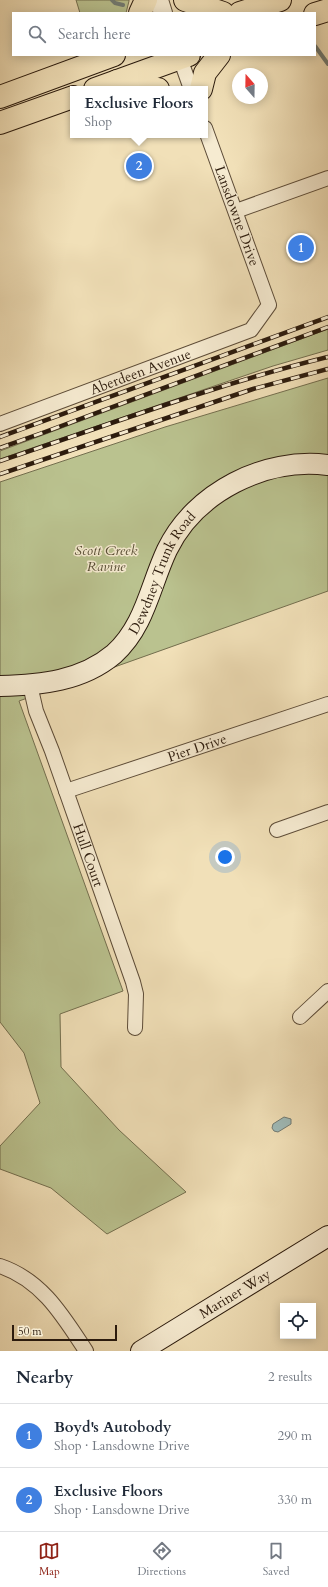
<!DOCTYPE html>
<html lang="en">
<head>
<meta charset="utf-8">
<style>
  :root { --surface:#fff; --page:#f2f2f3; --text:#1f2937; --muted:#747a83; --line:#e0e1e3; --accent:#8f2418 }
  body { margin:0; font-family:Cardo,serif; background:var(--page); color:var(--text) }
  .controls { position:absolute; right:12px; bottom:12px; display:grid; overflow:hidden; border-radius:0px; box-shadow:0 2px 10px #0003 }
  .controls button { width:36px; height:36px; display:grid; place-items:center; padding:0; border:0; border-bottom:1px solid var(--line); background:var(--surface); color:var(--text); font:20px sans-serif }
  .compass { position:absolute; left:232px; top:68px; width:36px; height:36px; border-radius:50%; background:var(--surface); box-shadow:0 2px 10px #0003; rotate:340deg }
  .scale { position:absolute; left:12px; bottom:10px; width:105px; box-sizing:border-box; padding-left:4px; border:2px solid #2c1b0d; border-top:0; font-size:11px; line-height:14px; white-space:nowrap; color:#2c1b0d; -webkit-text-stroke:3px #f6ebd1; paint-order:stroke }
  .you { position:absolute; left:225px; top:857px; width:14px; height:14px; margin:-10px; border:3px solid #fff; border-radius:50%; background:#1a73e8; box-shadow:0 0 0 6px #1a73e833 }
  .badge { display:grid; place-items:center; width:26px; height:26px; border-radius:50%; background:var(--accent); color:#fff; font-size:13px; font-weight:700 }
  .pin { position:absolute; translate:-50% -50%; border:2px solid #fff; box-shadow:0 1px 4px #0006 }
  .popup { position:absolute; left:70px; top:86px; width:138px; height:52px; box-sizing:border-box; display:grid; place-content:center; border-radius:0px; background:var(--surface); filter:drop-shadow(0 1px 3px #0005); font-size:13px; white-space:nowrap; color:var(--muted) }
  .popup b { font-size:15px; color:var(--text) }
  .popup::after { content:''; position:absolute; left:50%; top:100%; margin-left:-8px; border:8px solid transparent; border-top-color:var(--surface) }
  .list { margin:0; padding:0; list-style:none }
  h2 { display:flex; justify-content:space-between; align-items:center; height:52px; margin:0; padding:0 16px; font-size:17px }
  h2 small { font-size:13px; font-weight:400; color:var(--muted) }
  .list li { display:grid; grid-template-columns:26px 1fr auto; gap:12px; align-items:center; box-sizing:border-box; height:64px; padding:0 16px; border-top:1px solid var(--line) }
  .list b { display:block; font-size:15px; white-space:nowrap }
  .list p { margin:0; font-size:13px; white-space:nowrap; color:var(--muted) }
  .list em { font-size:13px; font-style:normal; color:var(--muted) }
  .icon { flex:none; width:22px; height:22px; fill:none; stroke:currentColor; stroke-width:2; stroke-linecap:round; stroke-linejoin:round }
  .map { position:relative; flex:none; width:328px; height:1351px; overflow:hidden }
  .search { position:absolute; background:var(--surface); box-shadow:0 2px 10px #0003; left:12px; right:12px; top:12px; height:44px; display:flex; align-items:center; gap:10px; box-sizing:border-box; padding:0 14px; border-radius:0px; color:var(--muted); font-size:15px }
  .sheet { height:180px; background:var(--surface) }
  nav { display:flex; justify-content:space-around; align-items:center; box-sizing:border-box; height:56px; border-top:1px solid var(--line); background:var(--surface); font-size:11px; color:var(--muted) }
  nav a { display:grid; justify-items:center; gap:2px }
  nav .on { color:var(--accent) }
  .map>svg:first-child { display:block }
</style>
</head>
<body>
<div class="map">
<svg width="328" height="1351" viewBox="0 0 328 1351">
  <rect width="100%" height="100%" fill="#f1e0b8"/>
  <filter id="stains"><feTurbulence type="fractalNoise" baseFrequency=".005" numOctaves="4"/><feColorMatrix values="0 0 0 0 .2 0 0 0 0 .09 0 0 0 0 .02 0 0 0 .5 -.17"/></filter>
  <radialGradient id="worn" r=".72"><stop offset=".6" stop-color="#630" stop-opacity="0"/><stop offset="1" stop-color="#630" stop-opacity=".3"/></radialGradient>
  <g fill="#bac28f" stroke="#736e4e">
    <path d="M76 0H129V1L126 13H80Z"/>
    <path d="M328 329V350L273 366 0 459V451Z"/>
    <path d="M328 378V591L19 701 123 991 60 1014 61 1067 119 1130 186 1192 107 1234 51 1188 0 1169V1146L40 1103 24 1053 0 1022V482L165 427Z"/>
  </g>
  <path fill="#9fbbb9" stroke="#717b74" d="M284 1117 291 1119V1124L278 1132 274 1131 272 1128 273 1124Z"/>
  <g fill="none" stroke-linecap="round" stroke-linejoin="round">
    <g stroke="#717b74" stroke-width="4">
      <path d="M112 0 115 3 123 5"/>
      <path d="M315 46 328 64"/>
    </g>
    <g stroke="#5d4c38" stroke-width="16">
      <g id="minor">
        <path d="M180 58 191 89"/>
        <path d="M236 211 328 178"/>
        <path id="s1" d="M0 424 251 330 269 305 205 128"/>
        <path id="s2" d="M30 685 36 711 52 751 133 982 136 994 135 1028"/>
        <path id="s3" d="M66 791 328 704"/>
        <path d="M277 830 328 812"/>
        <path d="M300 1017 328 991"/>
        <path d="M0 1266C42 1280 63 1316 86 1351"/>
      </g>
    </g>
    <g stroke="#5d4c38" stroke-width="20">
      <path id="tertiary" d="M159 0 163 13"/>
    </g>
    <g stroke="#2c1b0d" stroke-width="22">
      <g id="secondary">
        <path id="s4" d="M0 686C41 685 82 681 114 654 145 626 150 586 167 550 195 492 265 457 328 465"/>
        <path id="s5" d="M141 1351 328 1236"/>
      </g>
    </g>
    <g stroke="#2c1b0d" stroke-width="24">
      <g id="primary">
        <path d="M185 0 223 13"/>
        <path d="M140 13 146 0"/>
        <path d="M240 13 280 0"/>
        <path d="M315 14 328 10"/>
        <path d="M117 81 158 89"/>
        <path d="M95 89 189 55"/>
        <path d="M201 89 205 73 219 55"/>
        <path d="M0 97 114 55"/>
        <path d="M0 123 73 97"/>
      </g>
    </g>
    <use href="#minor" stroke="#f6ebd1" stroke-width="14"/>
    <use href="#tertiary" stroke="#f6ebd1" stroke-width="18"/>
    <use href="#secondary" stroke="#f6ebd1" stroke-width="20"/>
    <use href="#primary" stroke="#f1e0b8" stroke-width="22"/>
    <g stroke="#2c1b0d" stroke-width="4.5">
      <g id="rail">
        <path d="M0 437 328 317"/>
        <path d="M0 448 45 432 328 327"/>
        <path d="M0 461C108 425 217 384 328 357"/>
        <path d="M0 474 253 389 328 369"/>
      </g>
    </g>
    <use href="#rail" stroke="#f6ebd1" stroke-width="3" stroke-dasharray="9" stroke-linecap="butt"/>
  </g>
  <g text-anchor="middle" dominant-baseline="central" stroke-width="3" stroke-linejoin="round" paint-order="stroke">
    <g font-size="14" fill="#2c1b0d" stroke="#f6ebd1">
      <text transform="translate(237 216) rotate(70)">Lansdowne Drive</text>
      <text stroke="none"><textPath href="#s1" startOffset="150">Aberdeen Avenue</textPath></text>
      <text stroke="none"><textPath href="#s4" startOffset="216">Dewdney Trunk Road</textPath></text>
      <text stroke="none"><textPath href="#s3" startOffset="138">Pier Drive</textPath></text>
      <text stroke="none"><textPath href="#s2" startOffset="180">Hull Court</textPath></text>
      <text stroke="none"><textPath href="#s5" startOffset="110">Mariner Way</textPath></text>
    </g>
    <g font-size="14" font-style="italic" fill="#574d34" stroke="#f6ebd1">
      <text x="106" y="550">Scott Creek<tspan x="106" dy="16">Ravine</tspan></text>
    </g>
  </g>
  <rect width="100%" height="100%" filter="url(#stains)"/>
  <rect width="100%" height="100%" fill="url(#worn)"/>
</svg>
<div class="controls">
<button><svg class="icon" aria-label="locate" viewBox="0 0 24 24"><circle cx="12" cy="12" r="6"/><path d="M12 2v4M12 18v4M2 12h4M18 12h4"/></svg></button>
</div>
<svg class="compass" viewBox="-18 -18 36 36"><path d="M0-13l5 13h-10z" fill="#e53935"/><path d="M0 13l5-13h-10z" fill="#747a83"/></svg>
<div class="scale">50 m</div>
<div class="you"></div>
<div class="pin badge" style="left:301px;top:248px;background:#3f7fe0">1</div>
<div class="pin badge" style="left:139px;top:166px;background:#3f7fe0">2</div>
<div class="popup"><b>Exclusive Floors</b>Shop</div>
<div class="search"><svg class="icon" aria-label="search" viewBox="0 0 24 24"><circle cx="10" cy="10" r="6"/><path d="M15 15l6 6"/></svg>Search here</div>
</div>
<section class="sheet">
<h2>Nearby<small>2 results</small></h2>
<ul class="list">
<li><span class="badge" style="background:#3f7fe0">1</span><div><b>Boyd's Autobody</b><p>Shop · Lansdowne Drive</p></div><em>290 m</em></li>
<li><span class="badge" style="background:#3f7fe0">2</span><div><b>Exclusive Floors</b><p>Shop · Lansdowne Drive</p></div><em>330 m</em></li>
</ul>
</section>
<nav>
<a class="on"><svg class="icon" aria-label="map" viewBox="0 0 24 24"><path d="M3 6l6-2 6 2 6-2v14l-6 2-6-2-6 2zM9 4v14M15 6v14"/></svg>Map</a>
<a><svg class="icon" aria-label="directions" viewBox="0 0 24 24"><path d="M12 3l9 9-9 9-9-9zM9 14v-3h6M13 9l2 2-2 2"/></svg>Directions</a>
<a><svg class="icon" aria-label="saved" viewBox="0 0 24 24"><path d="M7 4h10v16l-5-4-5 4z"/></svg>Saved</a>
</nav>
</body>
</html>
